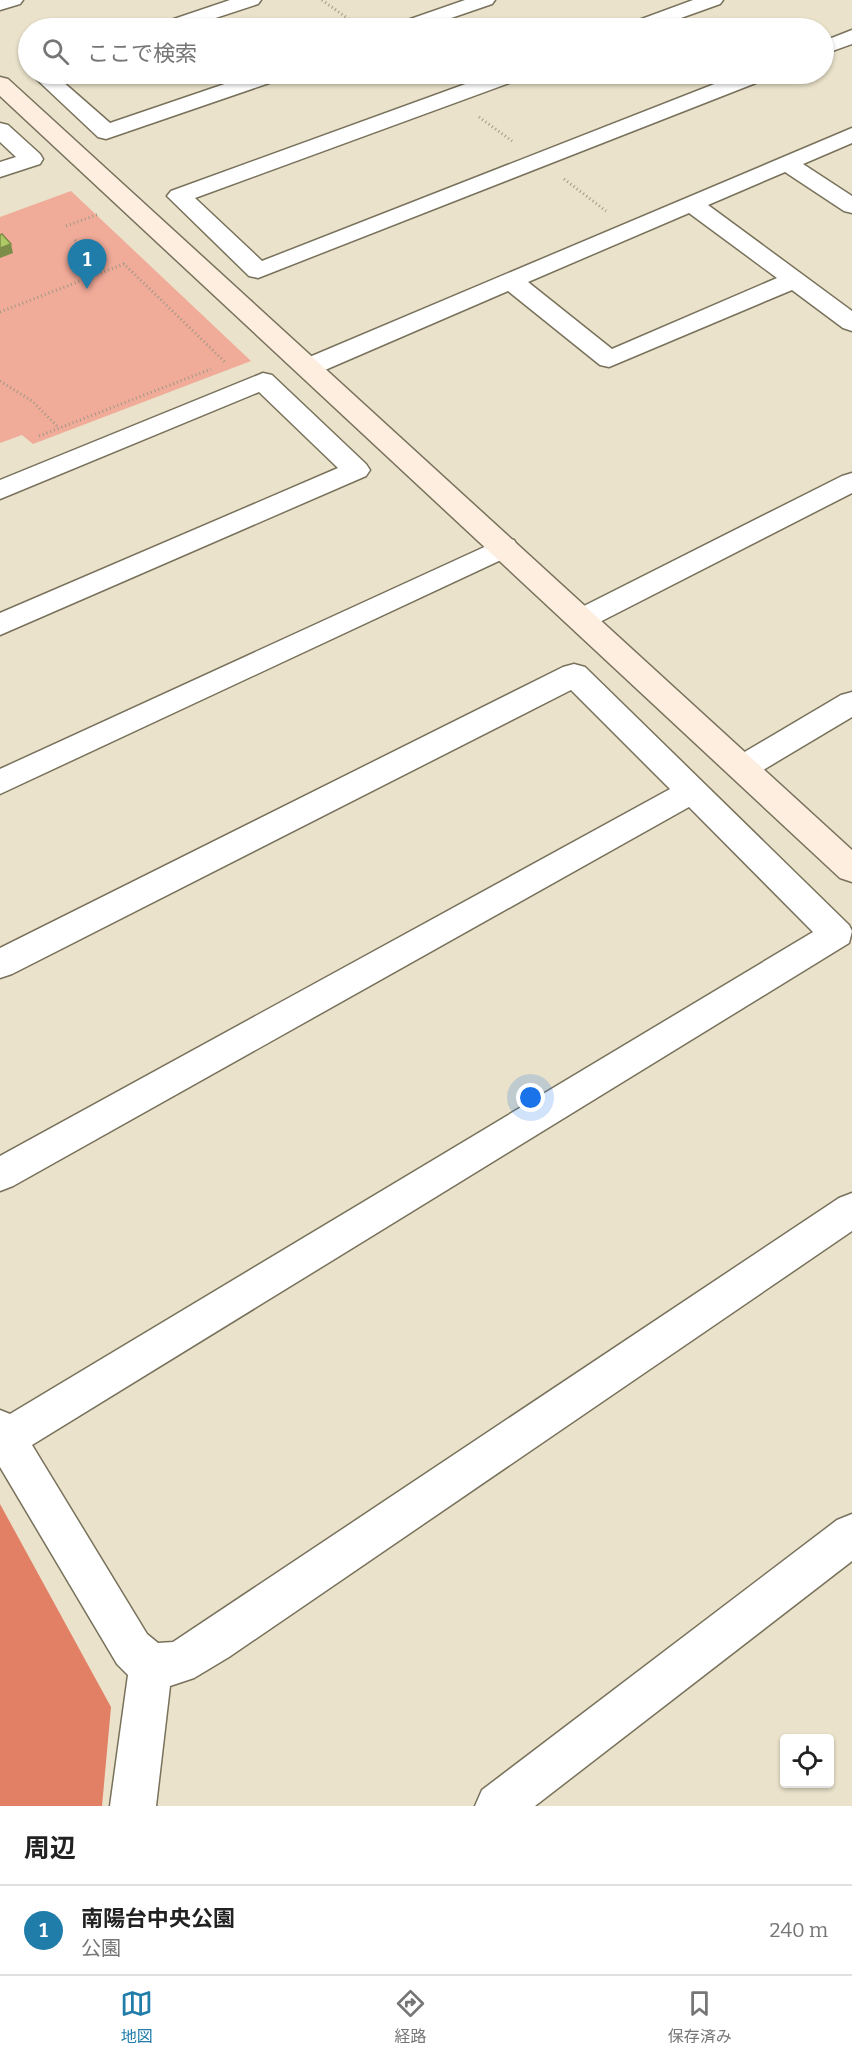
<!DOCTYPE html>
<html lang="ja">
<head>
<meta charset="utf-8">
<style>
  :root { --surface:#fff; --page:#f2f2f2; --text:#222; --muted:#767676; --line:#e0e0e0; --accent:#207daa }
  body { margin:0; font-family:Bitter,"Noto Sans JP",serif; background:var(--page); color:var(--text) }
  .controls { position:absolute; right:18px; bottom:18px; display:grid; overflow:hidden; border-radius:6px; box-shadow:0 2px 4px #0004 }
  .controls button { width:54px; height:54px; display:grid; place-items:center; padding:0; border:0; border-bottom:2px solid var(--line); background:var(--surface); color:var(--text); font:30px sans-serif }
  .you { position:absolute; left:531px; top:1098px; width:21px; height:21px; margin:-15px; border:4px solid #fff; border-radius:50%; background:#1a73e8; box-shadow:0 0 0 9px #1a73e833 }
  .badge { display:grid; place-items:center; width:39px; height:39px; border-radius:50%; background:var(--accent); color:#fff; font-size:20px; font-weight:700 }
  .pin { position:absolute; translate:-50% -50px; filter:drop-shadow(0 2px 3px #0008) }
  .pin::after { content:''; position:absolute; top:32px; width:21px; height:18px; background:inherit; clip-path:polygon(0 0,100% 0,50% 100%) }
  .list { margin:0; padding:0; list-style:none }
  h2 { display:flex; justify-content:space-between; align-items:center; height:78px; margin:0; padding:0 24px; font-size:26px }
  h2 small { font-size:20px; font-weight:400; color:var(--muted) }
  .list li { display:grid; grid-template-columns:39px 1fr auto; gap:18px; align-items:center; box-sizing:border-box; height:90px; padding:0 24px; border-top:2px solid var(--line) }
  .list b { display:block; font-size:22px; white-space:nowrap }
  .list p { margin:0; font-size:20px; white-space:nowrap; color:var(--muted) }
  .list em { font-size:20px; font-style:normal; color:var(--muted) }
  .icon { flex:none; width:33px; height:33px; fill:none; stroke:currentColor; stroke-width:2; stroke-linecap:round; stroke-linejoin:round }
  .map { position:relative; flex:none; width:852px; height:1806px; overflow:hidden }
  .search { position:absolute; background:var(--surface); box-shadow:0 2px 4px #0004; left:18px; right:18px; top:18px; height:66px; display:flex; align-items:center; gap:15px; box-sizing:border-box; padding:0 21px; border-radius:33px; color:var(--muted); font-size:22px }
  .sheet { height:168px; background:var(--surface) }
  nav { display:flex; justify-content:space-around; align-items:center; box-sizing:border-box; height:84px; border-top:2px solid var(--line); background:var(--surface); font-size:16px; color:var(--muted) }
  nav a { display:grid; justify-items:center; gap:3px }
  nav .on { color:var(--accent) }
  .map>svg:first-child { display:block }
</style>
</head>
<body>
<div class="map">
<svg width="852" height="1806" viewBox="0 0 852 1806">
  <rect width="100%" height="100%" fill="#eae2ca"/>
  <path fill="#f1ab99" d="M71 191 251 361 33 444 22 435 0 443V217Z"/>
  <path fill="#e28066" d="M0 1504 111 1707 102 1806H0Z"/>
  <g fill="none" stroke-linecap="round" stroke-linejoin="round">
    <g stroke="#78715b" stroke-width="3">
      <g id="street">
        <path d="M0 0H23L20 4 0 10Z"/>
        <path d="M230 0H261L258 4 185 28H156L159 24Z"/>
        <path d="M465 0H495L492 4 422 28H393L396 24Z"/>
        <path d="M693 0H723L720 4 653 28H625L628 24Z"/>
        <path d="M852 30V44L824 54V41Z"/>
        <path d="M31 74H54L110 123 254 74H284L281 79 106 139 98 137Z"/>
        <path d="M493 74H523L520 79 195 198 262 261 740 74H769L766 79 258 278 249 276 167 196 171 191Z"/>
        <path d="M0 123 8 125 40 154 43 159 40 164 0 177V162L16 157 0 142Z"/>
        <path d="M852 128V143L803 164 852 196V213L844 211 785 172 708 205 852 311V331L843 328 792 290 609 367 600 365 508 291 318 373 309 375 300 373 296 367 300 361ZM689 213 777 278 612 349 528 282Z"/>
        <path d="M263 373 272 375 366 464 370 470 366 476 0 635V613L338 468 259 392 0 499V480Z"/>
        <path d="M852 473V493L592 626 582 629 572 626 567 619 572 612 842 476Z"/>
        <path d="M504 538 514 540 518 547 514 554 0 794V769Z"/>
        <path d="M574 664 585 667 849 925 852 931 849 943 32 1445 147 1634 158 1643 173 1642 839 1198 852 1193V1231L229 1657 194 1678 170 1686 156 1806H110L128 1675 117 1664 0 1467V1410L10 1414 813 932 689 807 13 1186 0 1191V1156L670 789 571 690 12 974 0 978V948L563 667Z"/>
        <path d="M852 692V717L753 776 742 780 731 776 726 768 731 760 841 695Z"/>
        <path d="M852 1514V1561L535 1806H475L482 1790 837 1520Z"/>
      </g>
    </g>
    <g stroke="#78715b" stroke-width="3">
      <path id="secondary" d="M0 77 8 79 852 850V882L840 878 0 96Z"/>
    </g>
    <g stroke="#9e9886" stroke-width="3" stroke-dasharray="1 3" stroke-linecap="butt">
      <path d="M322 0 361 28"/>
      <path d="M479 117 512 141"/>
      <path d="M564 179 606 211"/>
      <path d="M66 226 99 214"/>
      <path d="M75 240 105 271"/>
      <path d="M0 312 124 264 226 363"/>
      <path d="M0 381 32 401 59 428"/>
      <path d="M39 436 211 369"/>
    </g>
    <use href="#street" fill="#fff" fill-rule="evenodd"/>
    <use href="#secondary" fill="#feeedf" fill-rule="evenodd"/>
  </g>
  <path fill="#7b8d48" d="M11 244 13 253 0 258V248Z"/>
  <path fill="#b0c967" stroke="#7b8d48" stroke-width="1.5" d="M2 234 11 244 0 248V235Z"/>
</svg>
<div class="controls">
<button><svg class="icon" aria-label="locate" viewBox="0 0 24 24"><circle cx="12" cy="12" r="6"/><path d="M12 2v4M12 18v4M2 12h4M18 12h4"/></svg></button>
</div>
<div class="you"></div>
<div class="pin badge" style="left:87px;top:289px">1</div>
<div class="search"><svg class="icon" aria-label="search" viewBox="0 0 24 24"><circle cx="10" cy="10" r="6"/><path d="M15 15l6 6"/></svg>ここで検索</div>
</div>
<section class="sheet">
<h2>周辺<small></small></h2>
<ul class="list">
<li><span class="badge">1</span><div><b>南陽台中央公園</b><p>公園</p></div><em>240 m</em></li>
</ul>
</section>
<nav>
<a class="on"><svg class="icon" aria-label="map" viewBox="0 0 24 24"><path d="M3 6l6-2 6 2 6-2v14l-6 2-6-2-6 2zM9 4v14M15 6v14"/></svg>地図</a>
<a><svg class="icon" aria-label="directions" viewBox="0 0 24 24"><path d="M12 3l9 9-9 9-9-9zM9 14v-3h6M13 9l2 2-2 2"/></svg>経路</a>
<a><svg class="icon" aria-label="saved" viewBox="0 0 24 24"><path d="M7 4h10v16l-5-4-5 4z"/></svg>保存済み</a>
</nav>
</body>
</html>
